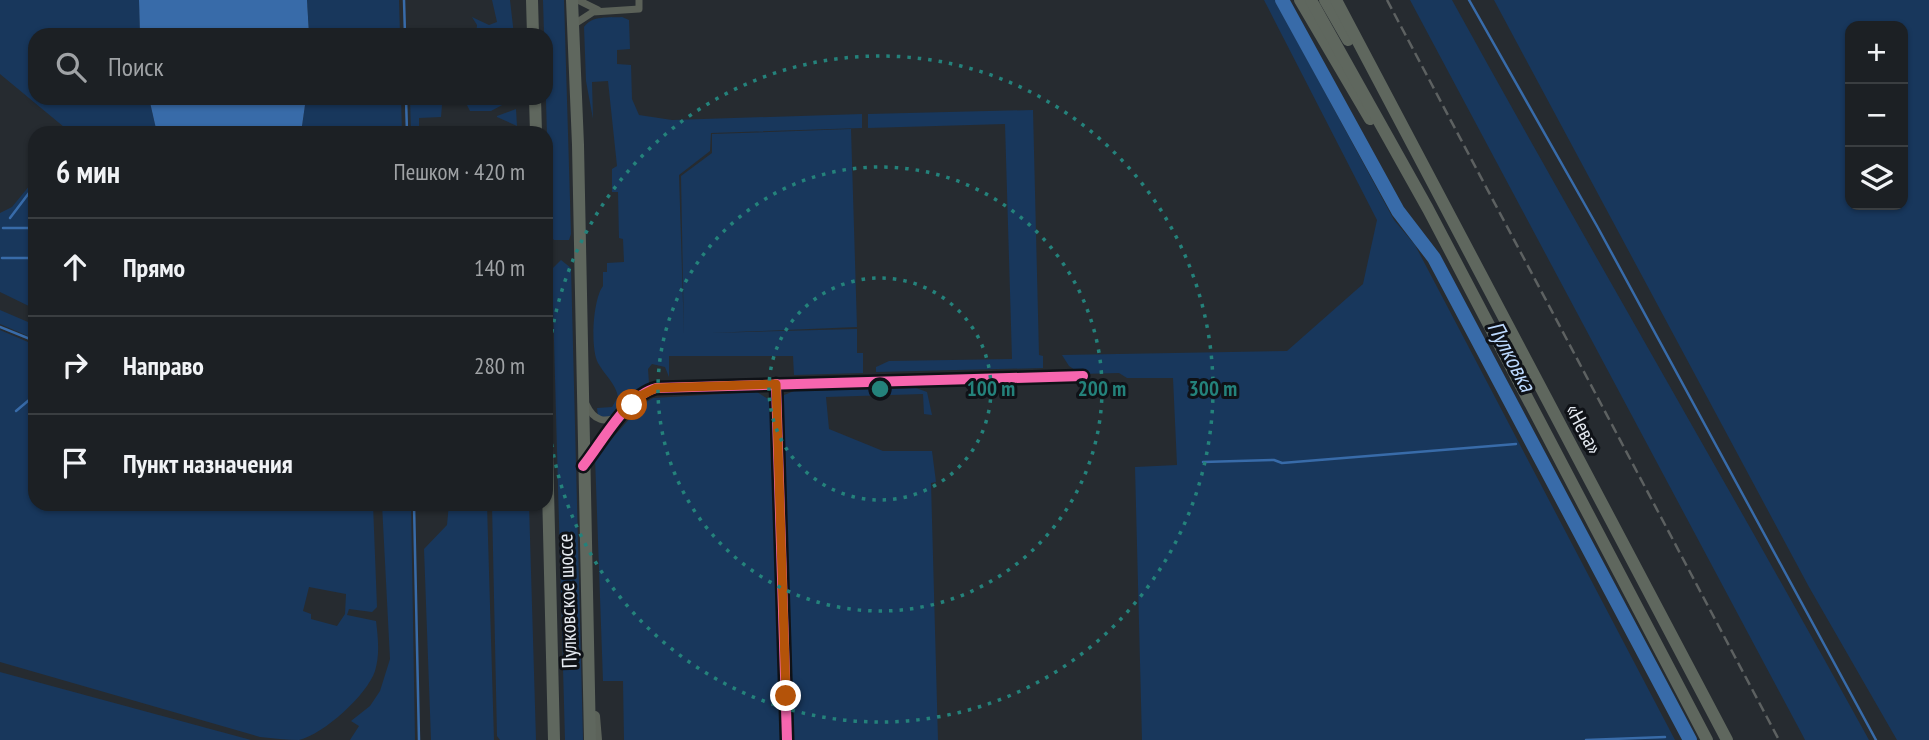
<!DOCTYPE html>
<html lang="ru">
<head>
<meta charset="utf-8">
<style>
  :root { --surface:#1c2024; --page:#25282c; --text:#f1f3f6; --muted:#a0a3a6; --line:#3a3e41 }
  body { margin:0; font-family:"PT Sans Narrow",sans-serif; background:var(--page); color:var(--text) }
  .controls { position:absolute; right:21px; top:21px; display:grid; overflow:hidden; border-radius:14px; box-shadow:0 2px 5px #0004 }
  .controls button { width:63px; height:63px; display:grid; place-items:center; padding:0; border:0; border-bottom:2px solid var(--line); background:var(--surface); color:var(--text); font:35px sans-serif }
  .stop { position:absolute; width:21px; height:21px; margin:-16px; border:5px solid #b45309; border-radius:50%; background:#fff }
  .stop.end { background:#b45309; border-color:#fff; box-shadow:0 2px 7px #0008 }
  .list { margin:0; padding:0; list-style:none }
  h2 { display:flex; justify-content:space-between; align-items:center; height:91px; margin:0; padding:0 28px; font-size:30px }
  h2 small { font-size:23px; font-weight:400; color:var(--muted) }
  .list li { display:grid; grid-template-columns:46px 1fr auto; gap:21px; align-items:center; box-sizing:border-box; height:98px; padding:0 28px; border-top:2px solid var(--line) }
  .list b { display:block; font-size:26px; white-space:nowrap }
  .list em { font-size:23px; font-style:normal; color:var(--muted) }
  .icon { flex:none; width:38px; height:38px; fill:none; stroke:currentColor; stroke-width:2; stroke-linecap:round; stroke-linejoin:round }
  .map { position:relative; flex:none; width:1929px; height:740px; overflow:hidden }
  .search { position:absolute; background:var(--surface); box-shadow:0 2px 5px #0004; left:28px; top:28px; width:525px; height:77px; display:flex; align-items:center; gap:18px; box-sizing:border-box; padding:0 24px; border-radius:21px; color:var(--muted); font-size:26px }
  .panel { position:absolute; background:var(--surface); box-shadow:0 2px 5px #0004; left:28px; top:126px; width:525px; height:385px; border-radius:21px }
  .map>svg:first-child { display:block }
</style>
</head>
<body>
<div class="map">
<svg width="1929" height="740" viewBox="0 0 1929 740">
  <rect width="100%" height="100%" fill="#262b30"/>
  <g fill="#18375c" fill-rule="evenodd">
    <path d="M0 0H139L140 35H35V98H149L157 133H60L64 127 0 74Z"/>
    <path d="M307 0H399L400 35H309Z"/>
    <path d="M492 0H510L514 35H476L477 25 472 17 489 25 497 22Z"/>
    <path d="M543 0H564L571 234 569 240H554L550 236Z"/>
    <path d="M1264 0H1275L1394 220 1415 245 1675 740H1142L1135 467 1177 465 1173 378H1127L1119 373 1081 374 1069 366 1062 355 1287 351 1363 284 1377 220Z"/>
    <path d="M1410 0H1452C1589 248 1732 492 1869 740H1805L1803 736Z"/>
    <path d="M1494 0H1929V740H1897L1809 587ZM1903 26V205H1850V26Z"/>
    <path d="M622 17 629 20 630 49 617 50V64L631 65 632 99 639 115 672 120 862 114V128L711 133 710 151 679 175 684 335 681 176 712 153V134L851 129 857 327 711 333 857 329V353H863V373L794 375 793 356H669V377L665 367 652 364 648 369 649 383 611 418 598 416 597 408 612 407 618 397C616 384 604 374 598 363 590 348 593 299 603 286V272H607V263L624 262 623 239 619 238 618 192H612V169L617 166 608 81 592 82 593 119 586 81 584 27C592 15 609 18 622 17Z"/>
    <path d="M306 98H401L402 133H301Z"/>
    <path d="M410 98H515L491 111H470L467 105H442L441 117 419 118V133H411Z"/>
    <path d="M516 109 517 126 497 117V116Z"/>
    <path d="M1033 110 1039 355 1043 356V368L876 372V367L889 361 1012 359 1005 124 868 128V114Z"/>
    <path d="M35 179V309L0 292V213L12 207Z"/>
    <path d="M561 260 571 268 583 740H565L552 269Z"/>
    <path d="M0 310 35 325V339L0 324Z"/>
    <path d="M0 330 35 345V504H373L377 607 372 612 349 609 347 615 376 621C378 637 380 655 375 671 367 695 324 734 299 740 287 740 273 738 260 737L0 662ZM309 587 346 594 345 614 337 626 311 619V614L303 611Z"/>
    <path d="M916 388 927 392 932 415 924 414 923 394 826 397 829 429 883 451H932L936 482 931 483 938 740H793L781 401 784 395 794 391Z"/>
    <path d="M757 392 773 402 784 740H624L623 681H603L595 457 643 404 653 398Z"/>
    <path d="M382 504H411L415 740H350L359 726 351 721 370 706 380 691 390 659Z"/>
    <path d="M449 504H487L494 740H431L424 549 447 525Z"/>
    <path d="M492 504H529L536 740H500L497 736Z"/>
    <path d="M0 672 251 740H0Z"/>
  </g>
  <g fill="#386ba9">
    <path d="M139 0H307L309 35H140Z"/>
    <path d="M149 98H306L301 133H157Z"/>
  </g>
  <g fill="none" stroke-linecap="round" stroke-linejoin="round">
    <g stroke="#386ba9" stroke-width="2.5">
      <path d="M404 0 405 35"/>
      <path d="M1469 0 1597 226 1876 740"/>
      <path d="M406 98 407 133"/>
      <path d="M10 218 35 185"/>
      <path d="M3 228H35"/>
      <path d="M2 258H35"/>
      <path d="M0 327 35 341"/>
      <path d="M16 411 35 395"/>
      <path d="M1203 462 1274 460 1282 463 1516 444"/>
      <path d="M414 504 419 740"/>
      <path d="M1586 740 1665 737"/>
    </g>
    <path stroke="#386ba9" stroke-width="14" d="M1282 0 1398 211 1434 258 1690 740"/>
    <g stroke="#5b6158" stroke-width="7">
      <path d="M578 0 598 10"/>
      <path d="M573 25 593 12 639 9V0"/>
      <path d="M776 384 787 740"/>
      <path d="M586 404C594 421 604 424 621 415"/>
      <path d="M585 463C604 442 628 395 656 388L1083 376"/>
    </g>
    <path stroke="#5c635a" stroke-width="10" d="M595 716 597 740"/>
    <g stroke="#5f675e" stroke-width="12">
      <path d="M532 0 533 35"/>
      <path d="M572 0 578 145 590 740"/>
      <path d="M1300 0 1370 119"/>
      <path d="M1311 0 1428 209 1707 740"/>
      <path d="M1325 0 1348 40"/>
      <path d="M1336 0 1727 740"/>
      <path d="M535 98 536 133"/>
      <path d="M546 406 554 740"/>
    </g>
    <path stroke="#5d6161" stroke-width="2.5" stroke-dasharray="10 5" stroke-linecap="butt" d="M1387 0 1779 740"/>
    <g stroke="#0f1217" stroke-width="15">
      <g id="cycleway">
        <path d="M776 384 787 740"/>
        <path d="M583 466C601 444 627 395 656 388L1083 376"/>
      </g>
    </g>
    <use href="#cycleway" stroke="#f766af" stroke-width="10"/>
  </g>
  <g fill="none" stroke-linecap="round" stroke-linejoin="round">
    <path stroke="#b45309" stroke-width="9" d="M632 405 640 396 656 388 776 384 786 696"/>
  </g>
  <g fill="none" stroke="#24827b" stroke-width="3.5" stroke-dasharray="3.5 7">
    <circle cx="880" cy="389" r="111"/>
    <circle cx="880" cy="389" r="222"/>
    <circle cx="880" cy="389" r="333"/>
  </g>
  <g text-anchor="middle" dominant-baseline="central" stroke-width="6" stroke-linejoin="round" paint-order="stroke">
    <g font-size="21" fill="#e5eaf1" stroke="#0f1217">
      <text transform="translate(1584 429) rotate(62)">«Нева»</text>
      <text transform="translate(567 601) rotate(-92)">Пулковское шоссе</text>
    </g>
    <g font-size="23" font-style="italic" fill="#bcd9fe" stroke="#0f1217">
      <text transform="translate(1512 356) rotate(62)">Пулковка</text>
    </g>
  </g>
  <circle cx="880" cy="389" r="10" fill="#24827b" stroke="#0f1217" stroke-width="3.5"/>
  <g font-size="21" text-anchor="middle" font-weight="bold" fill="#24827b" stroke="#0f1217" stroke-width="6" stroke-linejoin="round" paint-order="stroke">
    <text x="991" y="396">100 m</text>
    <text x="1102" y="396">200 m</text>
    <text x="1213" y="396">300 m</text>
  </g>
</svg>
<div class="controls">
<button>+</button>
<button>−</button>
<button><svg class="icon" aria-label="layers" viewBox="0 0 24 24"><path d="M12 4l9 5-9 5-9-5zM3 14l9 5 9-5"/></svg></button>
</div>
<div class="stop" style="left:632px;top:405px"></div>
<div class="stop end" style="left:786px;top:696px"></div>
<div class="search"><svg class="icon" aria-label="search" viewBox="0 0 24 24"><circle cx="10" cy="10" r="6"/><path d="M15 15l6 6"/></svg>Поиск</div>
<section class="panel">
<h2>6 мин<small>Пешком · 420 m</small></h2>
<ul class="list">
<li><svg class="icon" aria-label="ahead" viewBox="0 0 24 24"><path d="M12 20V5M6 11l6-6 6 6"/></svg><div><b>Прямо</b></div><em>140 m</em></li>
<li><svg class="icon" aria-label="right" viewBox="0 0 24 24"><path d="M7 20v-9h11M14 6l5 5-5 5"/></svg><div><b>Направо</b></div><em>280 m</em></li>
<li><svg class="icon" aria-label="arrive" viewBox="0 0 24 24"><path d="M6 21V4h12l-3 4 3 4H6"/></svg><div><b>Пункт назначения</b></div></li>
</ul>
</section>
</div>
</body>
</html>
